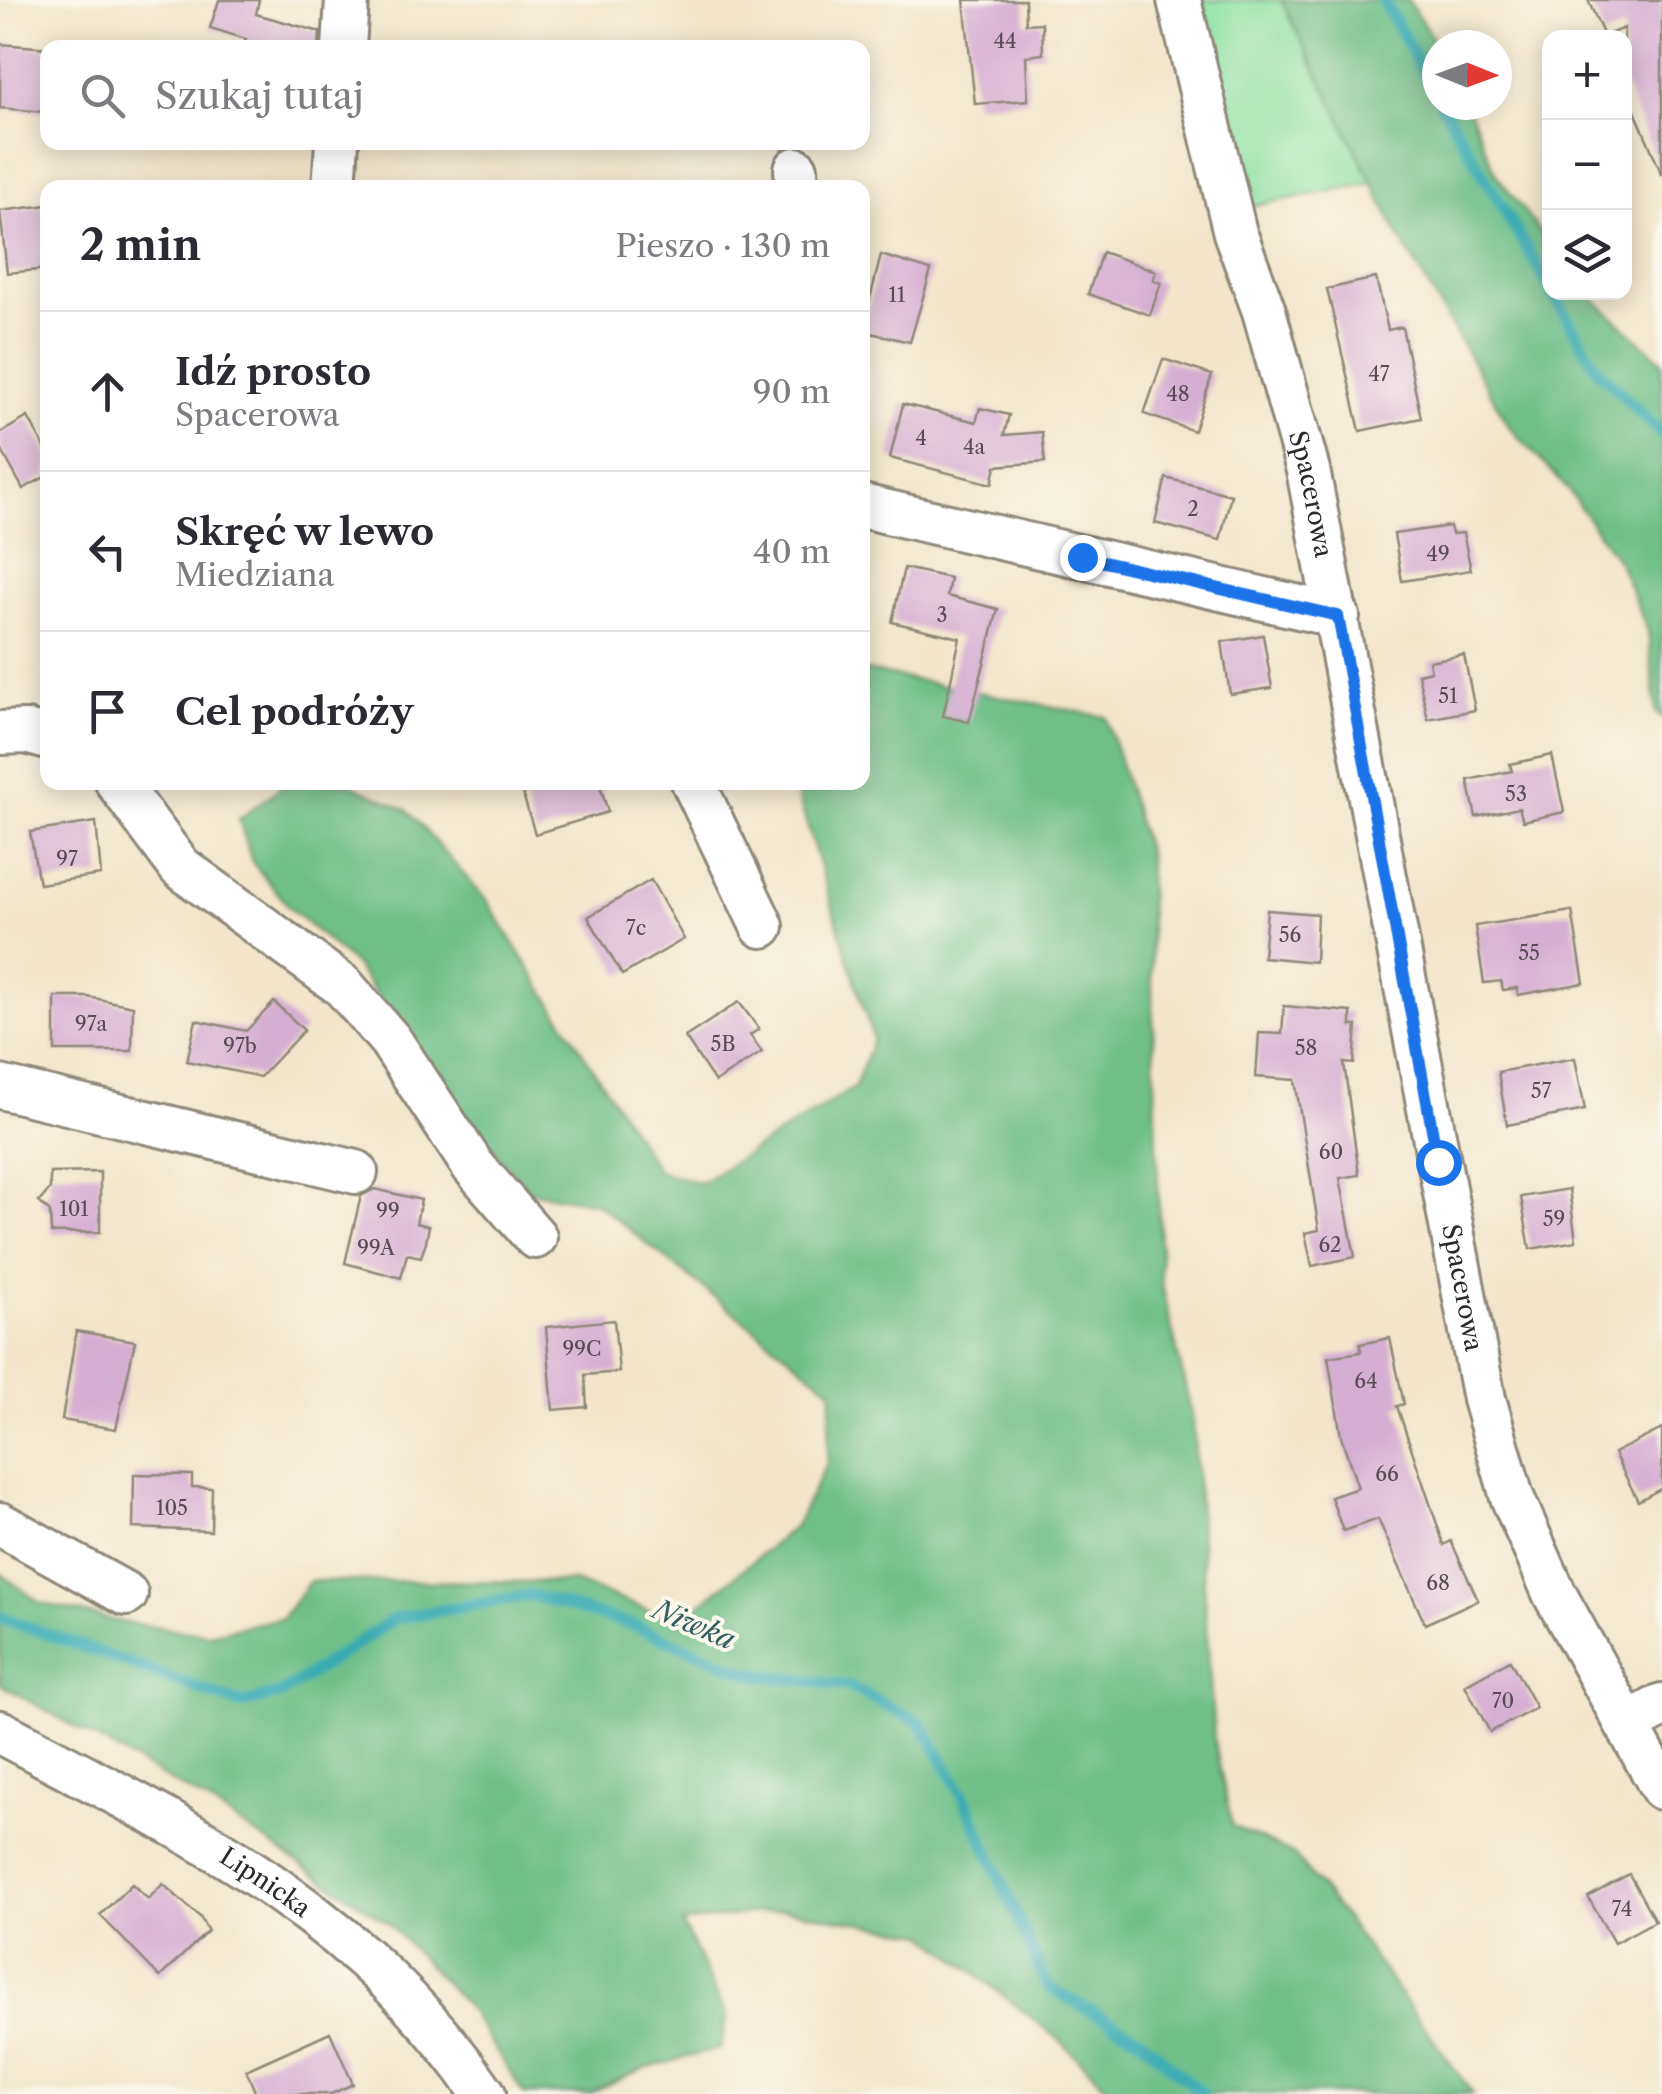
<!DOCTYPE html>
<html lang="pl">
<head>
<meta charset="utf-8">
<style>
  :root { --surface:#fff; --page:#f7f7f7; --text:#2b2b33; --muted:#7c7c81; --line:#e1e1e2 }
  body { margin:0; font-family:"Libre Caslon Text",serif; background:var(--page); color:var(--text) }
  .controls { position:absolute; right:30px; top:30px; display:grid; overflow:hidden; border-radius:20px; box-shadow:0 5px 25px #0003 }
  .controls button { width:90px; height:90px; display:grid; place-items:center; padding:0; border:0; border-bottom:2px solid var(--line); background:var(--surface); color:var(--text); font:50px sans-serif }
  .compass { position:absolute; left:1422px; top:30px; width:90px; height:90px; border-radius:50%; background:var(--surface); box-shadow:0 5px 25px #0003; rotate:91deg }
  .stop { position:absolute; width:30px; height:30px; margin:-22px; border:8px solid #1a73e8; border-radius:50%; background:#fff }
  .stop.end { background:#1a73e8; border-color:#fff; box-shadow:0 2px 10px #0008 }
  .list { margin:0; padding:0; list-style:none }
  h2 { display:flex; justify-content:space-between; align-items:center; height:130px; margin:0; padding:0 40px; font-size:42px }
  h2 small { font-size:32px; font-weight:400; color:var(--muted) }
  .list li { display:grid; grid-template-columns:65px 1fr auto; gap:30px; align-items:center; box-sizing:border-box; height:160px; padding:0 40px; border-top:2px solid var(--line) }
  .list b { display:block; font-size:38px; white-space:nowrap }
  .list p { margin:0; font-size:32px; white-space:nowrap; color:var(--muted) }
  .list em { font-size:32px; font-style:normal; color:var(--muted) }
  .icon { flex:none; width:55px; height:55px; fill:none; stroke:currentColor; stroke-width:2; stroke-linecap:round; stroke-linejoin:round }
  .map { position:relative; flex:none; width:1662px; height:2094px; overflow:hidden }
  .search { position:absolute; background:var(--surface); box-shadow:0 5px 25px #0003; left:40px; top:40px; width:830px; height:110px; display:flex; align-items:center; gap:25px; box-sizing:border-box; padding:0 35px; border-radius:20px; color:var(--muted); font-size:38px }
  .panel { position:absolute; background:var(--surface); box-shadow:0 5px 25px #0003; left:40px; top:180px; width:830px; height:610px; border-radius:20px }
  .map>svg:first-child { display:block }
</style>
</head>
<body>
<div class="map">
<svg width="1662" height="2094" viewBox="0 0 1662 2094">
  <rect width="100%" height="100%" fill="#fbf7ec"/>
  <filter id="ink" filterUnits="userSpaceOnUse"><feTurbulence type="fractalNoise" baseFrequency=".01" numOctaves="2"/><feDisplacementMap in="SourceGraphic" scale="20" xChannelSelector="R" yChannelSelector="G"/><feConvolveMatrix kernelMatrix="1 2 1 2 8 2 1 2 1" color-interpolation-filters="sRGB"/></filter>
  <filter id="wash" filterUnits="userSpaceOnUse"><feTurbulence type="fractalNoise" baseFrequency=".0048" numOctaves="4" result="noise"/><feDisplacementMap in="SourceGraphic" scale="40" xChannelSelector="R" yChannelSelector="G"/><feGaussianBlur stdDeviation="2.25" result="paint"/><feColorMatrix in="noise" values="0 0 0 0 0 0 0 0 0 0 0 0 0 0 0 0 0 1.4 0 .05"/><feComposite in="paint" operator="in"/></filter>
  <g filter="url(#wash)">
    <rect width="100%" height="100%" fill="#f2e5ca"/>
    <path fill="#8be1a3" stroke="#5b8667" stroke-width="2.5" d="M1192 0H1281L1373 183 1240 208Z"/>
    <g fill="#70bf89" stroke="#4e755a" stroke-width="2.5">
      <path d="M1281 0H1408L1437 45V105H1467L1496 174 1549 244 1550 292 1587 293 1662 361V718L1656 713 1648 631 1619 563 1566 487 1511 429 1399 236Z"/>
      <path d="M863 670 1106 717 1148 856 1161 1281 1193 1421 1214 1740 1232 1826 1293 1854 1345 1918 1473 2094H1114L1061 2041 925 1934 784 1909 682 1923 727 2016 721 2048 644 2069 589 2094H524L467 2007 388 1923 212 1805 0 1684V1573L40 1603 122 1622 209 1634 282 1618 310 1581 574 1582 679 1622 795 1526 827 1463 832 1390 596 1203 528 1191 456 1105 354 964 292 910 252 862 239 819 281 787 307 783H348L407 810 487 901 658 1171 700 1183 855 1087 873 1039 794 783 862 782Z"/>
    </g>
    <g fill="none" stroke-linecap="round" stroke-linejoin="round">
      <g stroke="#39abb3" stroke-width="12">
        <path d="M1383 0 1437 96"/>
        <path d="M1442 105 1550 288"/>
        <path d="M1552 292 1597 369 1662 434"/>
        <path d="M0 1617 241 1704 280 1694 396 1618 530 1595 635 1626 750 1674 848 1686 921 1723 964 1797 1048 1987 1141 2039 1202 2094"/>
      </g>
    </g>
    <g id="blocks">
      <g fill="#d5afd1">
        <path d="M219 0H259L256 14 320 32 319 48H243L246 39 210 28Z"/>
        <path d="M964 0H1025L1026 24 1042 23 1043 54 1026 56 1028 100 975 104Z"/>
        <path d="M1588 0H1662V175L1624 85V28L1604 36Z"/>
        <path d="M0 44 48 48 44 112 0 108Z"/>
        <path d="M48 205V269L7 273 0 211Z"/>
        <path d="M1102 252 1156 271 1153 280 1161 283 1150 315 1088 294Z"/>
        <path d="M881 255 931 270 910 342 862 331Z"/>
        <path d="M1376 278 1388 330 1402 327 1421 418 1360 431 1327 289Z"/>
        <path d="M1163 359 1212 375 1194 431 1144 414Z"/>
        <path d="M903 404 976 422 980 408 1009 415 1004 435 1042 432 1045 462 996 466 992 484 890 458Z"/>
        <path d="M28 417 48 454V475L23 489 0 447V433Z"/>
        <path d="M1166 478 1231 495 1220 540 1155 523Z"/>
        <path d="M1450 526 1452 534 1463 533 1471 570 1402 581 1394 534Z"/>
        <path d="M904 568 950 578 947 596 998 609 969 722 943 716 960 638 892 622Z"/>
        <path d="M1263 635 1272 688 1230 694 1222 642Z"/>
        <path d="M1464 655 1475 710 1428 719 1418 674 1431 671 1429 661Z"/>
        <path d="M1552 755 1564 812 1523 821 1519 808 1476 817 1468 780 1512 771 1510 764Z"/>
        <path d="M550 782H599L608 812 535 834 522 791Z"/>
        <path d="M96 822 101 875 39 884 30 832Z"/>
        <path d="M651 880 684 939 622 975 588 917Z"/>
        <path d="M1267 910 1317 914 1315 962 1263 957Z"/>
        <path d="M1572 911 1584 983 1518 995 1517 988 1503 990 1501 981 1484 983 1475 926Z"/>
        <path d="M55 997H88L133 1006 132 1051H55Z"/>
        <path d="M274 1002 304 1030 260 1077 187 1061 196 1020 246 1031Z"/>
        <path d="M739 1002 759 1029 750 1035 762 1052 715 1082 685 1037Z"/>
        <path d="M1284 1006 1351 1012V1026H1357L1354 1064 1344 1063 1359 1175 1340 1178 1355 1257 1312 1266 1305 1233 1319 1230 1295 1080 1256 1077 1259 1033 1282 1034Z"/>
        <path d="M1575 1058 1585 1110 1507 1125 1498 1072Z"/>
        <path d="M100 1172V1232L51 1233 50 1212 39 1202 50 1189V1173Z"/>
        <path d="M375 1189 421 1200 416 1223 429 1226 426 1242 421 1257 407 1254 401 1278 345 1263 361 1196Z"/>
        <path d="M1569 1189 1576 1241 1530 1249 1521 1197Z"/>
        <path d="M614 1320 619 1372 585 1375 587 1407 553 1410 546 1327Z"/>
        <path d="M76 1331 135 1341 116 1429 62 1420Z"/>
        <path d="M1390 1338 1404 1404 1397 1406 1444 1545 1451 1541 1478 1600 1425 1624 1378 1519 1343 1531 1331 1497 1358 1488 1341 1436 1328 1357 1361 1352 1360 1344Z"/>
        <path d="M1662 1429V1488L1638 1501 1614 1453Z"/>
        <path d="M134 1474 192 1475V1487L212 1488 211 1531 133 1528Z"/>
        <path d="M1510 1660 1536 1708 1490 1732 1465 1685Z"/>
        <path d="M1629 1874 1655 1921 1614 1943 1588 1897Z"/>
        <path d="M132 1884 148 1899 163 1884 200 1917 208 1931 160 1977 100 1915Z"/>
        <path d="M330 2032 353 2084 331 2094H256L246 2070Z"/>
      </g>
    </g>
  </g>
  <g filter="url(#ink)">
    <use href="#blocks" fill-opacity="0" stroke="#8e887a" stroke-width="2.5"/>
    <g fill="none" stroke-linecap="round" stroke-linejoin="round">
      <g stroke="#8e887a" stroke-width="48">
        <g id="minor">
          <path id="s1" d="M1179 0 1235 233 1264 311 1308 470 1484 1399 1512 1497 1555 1595 1662 1788"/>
          <path d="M344 48 347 0"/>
          <path d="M796 169 797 188"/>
          <path d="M334 188 337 142"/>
          <path d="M862 506 1338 616"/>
          <path d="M0 733 26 732 48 738"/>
          <path d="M117 782 180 867 343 986 390 1040 473 1166 535 1237"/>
          <path d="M693 782 762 926"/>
          <path d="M0 1087 356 1172"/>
          <path d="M0 1524 126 1594"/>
          <path d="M1627 1725 1662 1705"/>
          <path id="s2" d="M0 1732C192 1833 356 1909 484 2094"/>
        </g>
      </g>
      <use href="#minor" stroke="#fff" stroke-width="42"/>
    </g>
  </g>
  <g fill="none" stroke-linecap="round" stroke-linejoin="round" filter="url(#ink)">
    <path stroke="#1a73e8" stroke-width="12" d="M1082 557 1338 616 1438 1162"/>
  </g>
  <g text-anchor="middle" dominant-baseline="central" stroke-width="8" stroke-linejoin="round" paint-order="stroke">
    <g font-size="20" fill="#564c54">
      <text x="1005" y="41">44</text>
      <text x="897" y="295">11</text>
      <text x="1379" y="374">47</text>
      <text x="1178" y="394">48</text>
      <text x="921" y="438">4</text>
      <text x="974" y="447">4a</text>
      <text x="1193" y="509">2</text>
      <text x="1438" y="554">49</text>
      <text x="942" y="615">3</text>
      <text x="1448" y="696">51</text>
      <text x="1516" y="794">53</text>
      <text x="67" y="859">97</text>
      <text x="636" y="928">7c</text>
      <text x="1290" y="935">56</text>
      <text x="1529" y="953">55</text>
      <text x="91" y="1024">97a</text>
      <text x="723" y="1044">5B</text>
      <text x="240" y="1046">97b</text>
      <text x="1306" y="1048">58</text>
      <text x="1541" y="1091">57</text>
      <text x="1331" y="1152">60</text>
      <text x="74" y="1209">101</text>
      <text x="388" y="1211">99</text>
      <text x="1554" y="1219">59</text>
      <text x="1330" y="1245">62</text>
      <text x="376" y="1248">99A</text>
      <text x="582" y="1349">99C</text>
      <text x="1366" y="1381">64</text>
      <text x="1387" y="1474">66</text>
      <text x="172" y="1508">105</text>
      <text x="1438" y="1583">68</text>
      <text x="1503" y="1701">70</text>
      <text x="1622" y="1909">74</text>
    </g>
    <g font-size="25" fill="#2b2b2b" stroke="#fbf7ec">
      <text stroke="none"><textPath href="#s1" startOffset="512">Spacerowa</textPath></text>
      <text stroke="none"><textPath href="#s1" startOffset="1320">Spacerowa</textPath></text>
      <text stroke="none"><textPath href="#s2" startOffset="305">Lipnicka</textPath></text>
    </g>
    <g font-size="28" font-style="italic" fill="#315e61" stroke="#fbf7ec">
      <text transform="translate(694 1624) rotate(23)">Niwka</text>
    </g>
  </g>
</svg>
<div class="controls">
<button>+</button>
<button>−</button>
<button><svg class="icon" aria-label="layers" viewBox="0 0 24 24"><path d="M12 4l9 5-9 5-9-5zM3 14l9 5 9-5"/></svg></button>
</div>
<svg class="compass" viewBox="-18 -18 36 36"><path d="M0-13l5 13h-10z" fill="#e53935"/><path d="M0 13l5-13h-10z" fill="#7c7c81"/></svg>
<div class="stop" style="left:1438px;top:1162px"></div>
<div class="stop end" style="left:1082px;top:557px"></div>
<div class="search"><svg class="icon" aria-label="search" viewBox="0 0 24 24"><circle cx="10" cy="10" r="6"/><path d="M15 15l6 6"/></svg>Szukaj tutaj</div>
<section class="panel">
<h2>2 min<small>Pieszo · 130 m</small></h2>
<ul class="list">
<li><svg class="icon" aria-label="ahead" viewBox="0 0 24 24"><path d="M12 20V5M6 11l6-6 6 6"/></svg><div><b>Idź prosto</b><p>Spacerowa</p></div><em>90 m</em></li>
<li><svg class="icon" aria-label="left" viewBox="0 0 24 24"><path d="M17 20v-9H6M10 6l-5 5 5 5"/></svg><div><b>Skręć w lewo</b><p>Miedziana</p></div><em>40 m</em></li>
<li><svg class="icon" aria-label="arrive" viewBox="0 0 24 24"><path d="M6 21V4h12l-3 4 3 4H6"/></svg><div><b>Cel podróży</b></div></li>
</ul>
</section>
</div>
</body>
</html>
